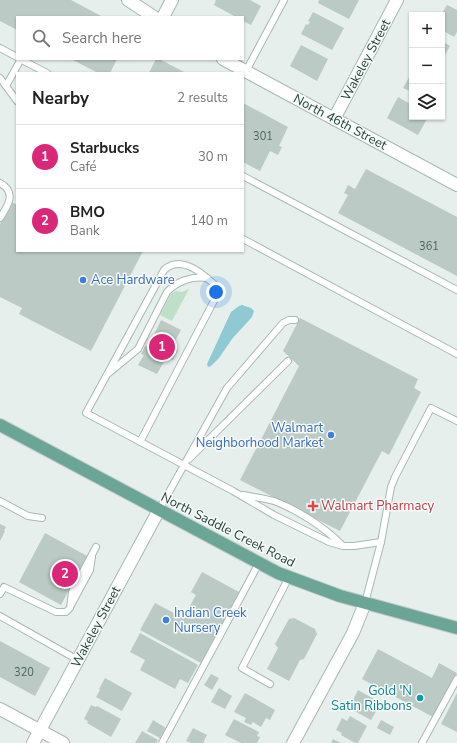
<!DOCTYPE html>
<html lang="en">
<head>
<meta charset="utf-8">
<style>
  :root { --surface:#fff; --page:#f6f6f6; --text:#222; --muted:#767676; --line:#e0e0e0; --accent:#db2777 }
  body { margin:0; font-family:"Nunito Sans",sans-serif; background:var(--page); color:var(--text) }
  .controls { position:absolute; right:12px; top:12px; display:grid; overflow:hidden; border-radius:0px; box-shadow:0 1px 3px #0004 }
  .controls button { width:36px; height:36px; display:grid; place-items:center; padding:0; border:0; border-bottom:1px solid var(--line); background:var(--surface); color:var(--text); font:20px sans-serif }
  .you { position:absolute; left:216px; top:292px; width:14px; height:14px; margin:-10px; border:3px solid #fff; border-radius:50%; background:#1a73e8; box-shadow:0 0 0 6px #1a73e833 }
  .badge { display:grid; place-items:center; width:26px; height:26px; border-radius:50%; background:var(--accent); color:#fff; font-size:13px; font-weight:700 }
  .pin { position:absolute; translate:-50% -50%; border:2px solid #fff; box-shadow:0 1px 4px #0006 }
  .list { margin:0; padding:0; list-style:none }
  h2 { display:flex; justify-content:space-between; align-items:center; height:52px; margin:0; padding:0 16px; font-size:17px }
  h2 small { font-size:13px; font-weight:400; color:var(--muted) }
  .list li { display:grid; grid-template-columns:26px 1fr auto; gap:12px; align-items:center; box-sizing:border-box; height:64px; padding:0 16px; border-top:1px solid var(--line) }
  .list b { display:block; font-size:15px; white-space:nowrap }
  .list p { margin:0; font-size:13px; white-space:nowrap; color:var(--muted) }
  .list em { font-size:13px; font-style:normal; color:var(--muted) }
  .icon { flex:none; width:22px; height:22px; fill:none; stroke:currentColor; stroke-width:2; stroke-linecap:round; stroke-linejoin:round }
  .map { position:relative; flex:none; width:457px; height:743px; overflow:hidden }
  .search { position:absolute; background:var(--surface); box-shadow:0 1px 3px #0004; left:16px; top:16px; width:228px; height:44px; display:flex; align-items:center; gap:10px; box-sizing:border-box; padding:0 14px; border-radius:0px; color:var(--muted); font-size:15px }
  .panel { position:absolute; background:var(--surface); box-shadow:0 1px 3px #0004; left:16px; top:72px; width:228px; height:180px; border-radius:0px }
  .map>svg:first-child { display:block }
</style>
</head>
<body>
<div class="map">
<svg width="457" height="743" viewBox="0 0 457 743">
  <rect width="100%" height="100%" fill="#e6efeb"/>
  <path fill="#bfe0c8" d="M189 289 172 321 160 315 171 294 176 291 182 292Z"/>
  <path fill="#8ec9d4" d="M242 305 251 308 254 311 252 317 232 339 219 358 211 366 208 367 207 364 231 312 239 306Z"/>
  <g fill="#bbcac4">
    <path d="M0 0H71L103 17H17V30L0 21Z"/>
    <path d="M216 0H250L261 6 251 25 243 21V17H236L214 5Z"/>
    <path d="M319 0H359L349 19 318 3Z"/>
    <path d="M447 5 457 10V32L454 37 442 30 441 15Z"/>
    <path d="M313 12 344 28 332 50 301 34 306 24 308 25 310 22 308 21Z"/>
    <path d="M442 41 450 46 442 60Z"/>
    <path d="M301 45 328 59 317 81 290 66Z"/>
    <path d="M71 59H117L110 73H98Z"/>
    <path d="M156 59H159L186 73H149Z"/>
    <path d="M412 72V92L403 88Z"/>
    <path d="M398 97 412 105V117H428L418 135 387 118Z"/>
    <path d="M243 103 288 127 279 146 282 147 278 155 270 151 260 171 243 162Z"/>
    <path d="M366 169 457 217V276L338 213 348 195 344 193 348 185 355 189Z"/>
    <path d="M12 202 17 205V251H143L91 351 19 314 22 308 0 297V224Z"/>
    <path d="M300 318 418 379 414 388 421 392 389 455 382 451 340 531 240 480 299 366 283 351Z"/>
    <path d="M161 320 181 330 173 345 176 347 175 349 178 350 173 360 166 358 157 374 138 365 144 355 141 354 145 346 148 347Z"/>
    <path d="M0 524 6 527 4 530 5 531 0 541Z"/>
    <path d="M45 533 87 556 78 573 88 578 82 590 72 584 61 605 19 582Z"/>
    <path d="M202 572 239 592 201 663 140 630 155 603 183 618 196 595 191 592Z"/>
    <path d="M294 618 315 629 317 634 304 659 300 660 289 681 267 669 278 648 275 644 289 619Z"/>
    <path d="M140 633 198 665 188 683 180 679 175 689 140 670 145 660 130 652Z"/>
    <path d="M0 641 50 668 35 696 0 677Z"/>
    <path d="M378 649 432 678 439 663 457 673 433 717 362 679Z"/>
    <path d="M211 674 219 678 212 690 204 685Z"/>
    <path d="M105 678 132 693 122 711 96 697 100 690 99 689Z"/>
    <path d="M219 688 232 696 225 709 211 702Z"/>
    <path d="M358 690 381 703 371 720 349 708Z"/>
    <path d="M245 693 275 710 270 720 266 718 261 727 253 722 251 725 244 722 246 718 234 712Z"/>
    <path d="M457 693V732L441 724Z"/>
    <path d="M91 705 96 707 97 706 121 719 111 737 87 723 88 721 84 719Z"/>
    <path d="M350 716 367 726 358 743H355L341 735 342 733 336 730 342 718 347 721Z"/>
    <path d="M234 719 259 732 257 736 260 737 257 743H241L225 735Z"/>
    <path d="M153 720 166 728 160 738 147 731Z"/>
    <path d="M381 720 394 727 390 735 377 728Z"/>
    <path d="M193 728 207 735 203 743H191L186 741Z"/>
    <path d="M142 731 158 740 156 743H135Z"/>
    <path d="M333 739 341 743H331Z"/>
  </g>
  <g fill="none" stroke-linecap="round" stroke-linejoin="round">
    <g stroke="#a8b8b2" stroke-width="8">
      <g id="lane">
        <path d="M0 48 17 57"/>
        <path d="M20 59 47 73"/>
        <path d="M246 71 284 0"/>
        <path d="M0 78 17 101"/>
        <path d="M6 86 21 59"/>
        <path d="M243 176 457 290"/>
        <path d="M0 183C17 192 8 206 0 218"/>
        <path d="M243 239 457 354"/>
        <path d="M109 373 138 349 167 292C177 281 192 276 207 278"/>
        <path d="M140 442 217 295C217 292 216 288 215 285 214 283 210 281 208 279 196 268 178 257 164 270L86 413 233 491 274 515 329 542 343 546H354L381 542"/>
        <path d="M189 459 288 361"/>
        <path d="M243 495C253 497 264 498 274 501 298 510 324 527 342 545"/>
        <path d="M0 501 28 516 42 518"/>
        <path d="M159 510 227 388 283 323 289 320H295"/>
        <path d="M0 594 4 587 56 612H66L70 608 72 592 96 547"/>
        <path d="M365 603 381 542 391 487 395 477 431 408 457 421"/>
        <path d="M71 605 90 570 92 557"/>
        <path d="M0 616 78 660"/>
        <path d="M270 684 242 668 289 577"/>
        <path d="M162 743 259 563"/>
        <path d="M422 743 457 679"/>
      </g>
    </g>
    <g stroke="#a8b8b2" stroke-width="14">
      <g id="street">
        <path d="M128 0 154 17"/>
        <path d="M163 17 172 0"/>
        <path d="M223 59 457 185"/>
        <path d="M334 119 397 0"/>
        <path d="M0 709 63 743"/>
        <path d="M33 743 159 510"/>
        <path d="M293 743 353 633 365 603"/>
      </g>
    </g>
    <g stroke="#c2cac8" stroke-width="14">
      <path id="primary" d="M0 425 278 573 340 596 457 628"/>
    </g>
    <use href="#lane" stroke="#fff" stroke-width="6"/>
    <use href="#street" stroke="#fff" stroke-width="12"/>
    <use href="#primary" stroke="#6aa596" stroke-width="12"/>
  </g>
  <g fill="#3f7fe0" stroke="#f7fbf9" stroke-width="1.5">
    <circle cx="83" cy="280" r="4"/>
    <circle cx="331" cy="435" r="4"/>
    <circle cx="166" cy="620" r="4"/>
  </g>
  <path fill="#e0444e" stroke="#f7fbf9" stroke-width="1.5" d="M311 500h4v4h4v4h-4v4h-4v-4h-4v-4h4z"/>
  <circle fill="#0f9aa8" stroke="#f7fbf9" stroke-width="1.5" cx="420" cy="698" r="4"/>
  <g text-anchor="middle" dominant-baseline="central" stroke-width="3" stroke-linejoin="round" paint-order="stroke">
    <g font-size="11" fill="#4a645c">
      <text x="263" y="136">301</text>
      <text x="429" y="246">361</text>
      <text x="24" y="672">320</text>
    </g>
    <g font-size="13" fill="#24423a" stroke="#f7fbf9">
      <text transform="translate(366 60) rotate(-62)">Wakeley Street</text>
      <text transform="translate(340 122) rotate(28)">North 46th Street</text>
      <text transform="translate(228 530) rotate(27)">North Saddle Creek Road</text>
      <text transform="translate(96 627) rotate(-62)">Wakeley Street</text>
    </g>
    <g font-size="13" fill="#366cbe" stroke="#f7fbf9" text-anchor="start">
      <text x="91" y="280">Ace Hardware</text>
      <text x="323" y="428" text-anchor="end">Walmart<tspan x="323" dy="15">Neighborhood Market</tspan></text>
      <text x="174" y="613">Indian Creek<tspan x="174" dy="15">Nursery</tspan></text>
    </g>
    <g font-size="13" fill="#be3a42" stroke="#f7fbf9" text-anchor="start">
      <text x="321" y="506">Walmart Pharmacy</text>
    </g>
    <g font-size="13" fill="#0d838f" stroke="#f7fbf9" text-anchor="end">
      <text x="412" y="691">Gold 'N<tspan x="412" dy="15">Satin Ribbons</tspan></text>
    </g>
  </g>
</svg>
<div class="controls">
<button>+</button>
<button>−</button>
<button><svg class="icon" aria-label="layers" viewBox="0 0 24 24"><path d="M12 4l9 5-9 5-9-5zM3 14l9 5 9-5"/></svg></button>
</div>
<div class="you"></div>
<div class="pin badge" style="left:162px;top:347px">1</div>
<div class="pin badge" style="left:65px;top:574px">2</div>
<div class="search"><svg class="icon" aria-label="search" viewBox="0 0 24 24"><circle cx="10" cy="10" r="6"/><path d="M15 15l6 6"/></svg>Search here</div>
<section class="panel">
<h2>Nearby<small>2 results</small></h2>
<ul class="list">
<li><span class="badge">1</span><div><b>Starbucks</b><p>Café</p></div><em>30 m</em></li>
<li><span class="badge">2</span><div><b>BMO</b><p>Bank</p></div><em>140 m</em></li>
</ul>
</section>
</div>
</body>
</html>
